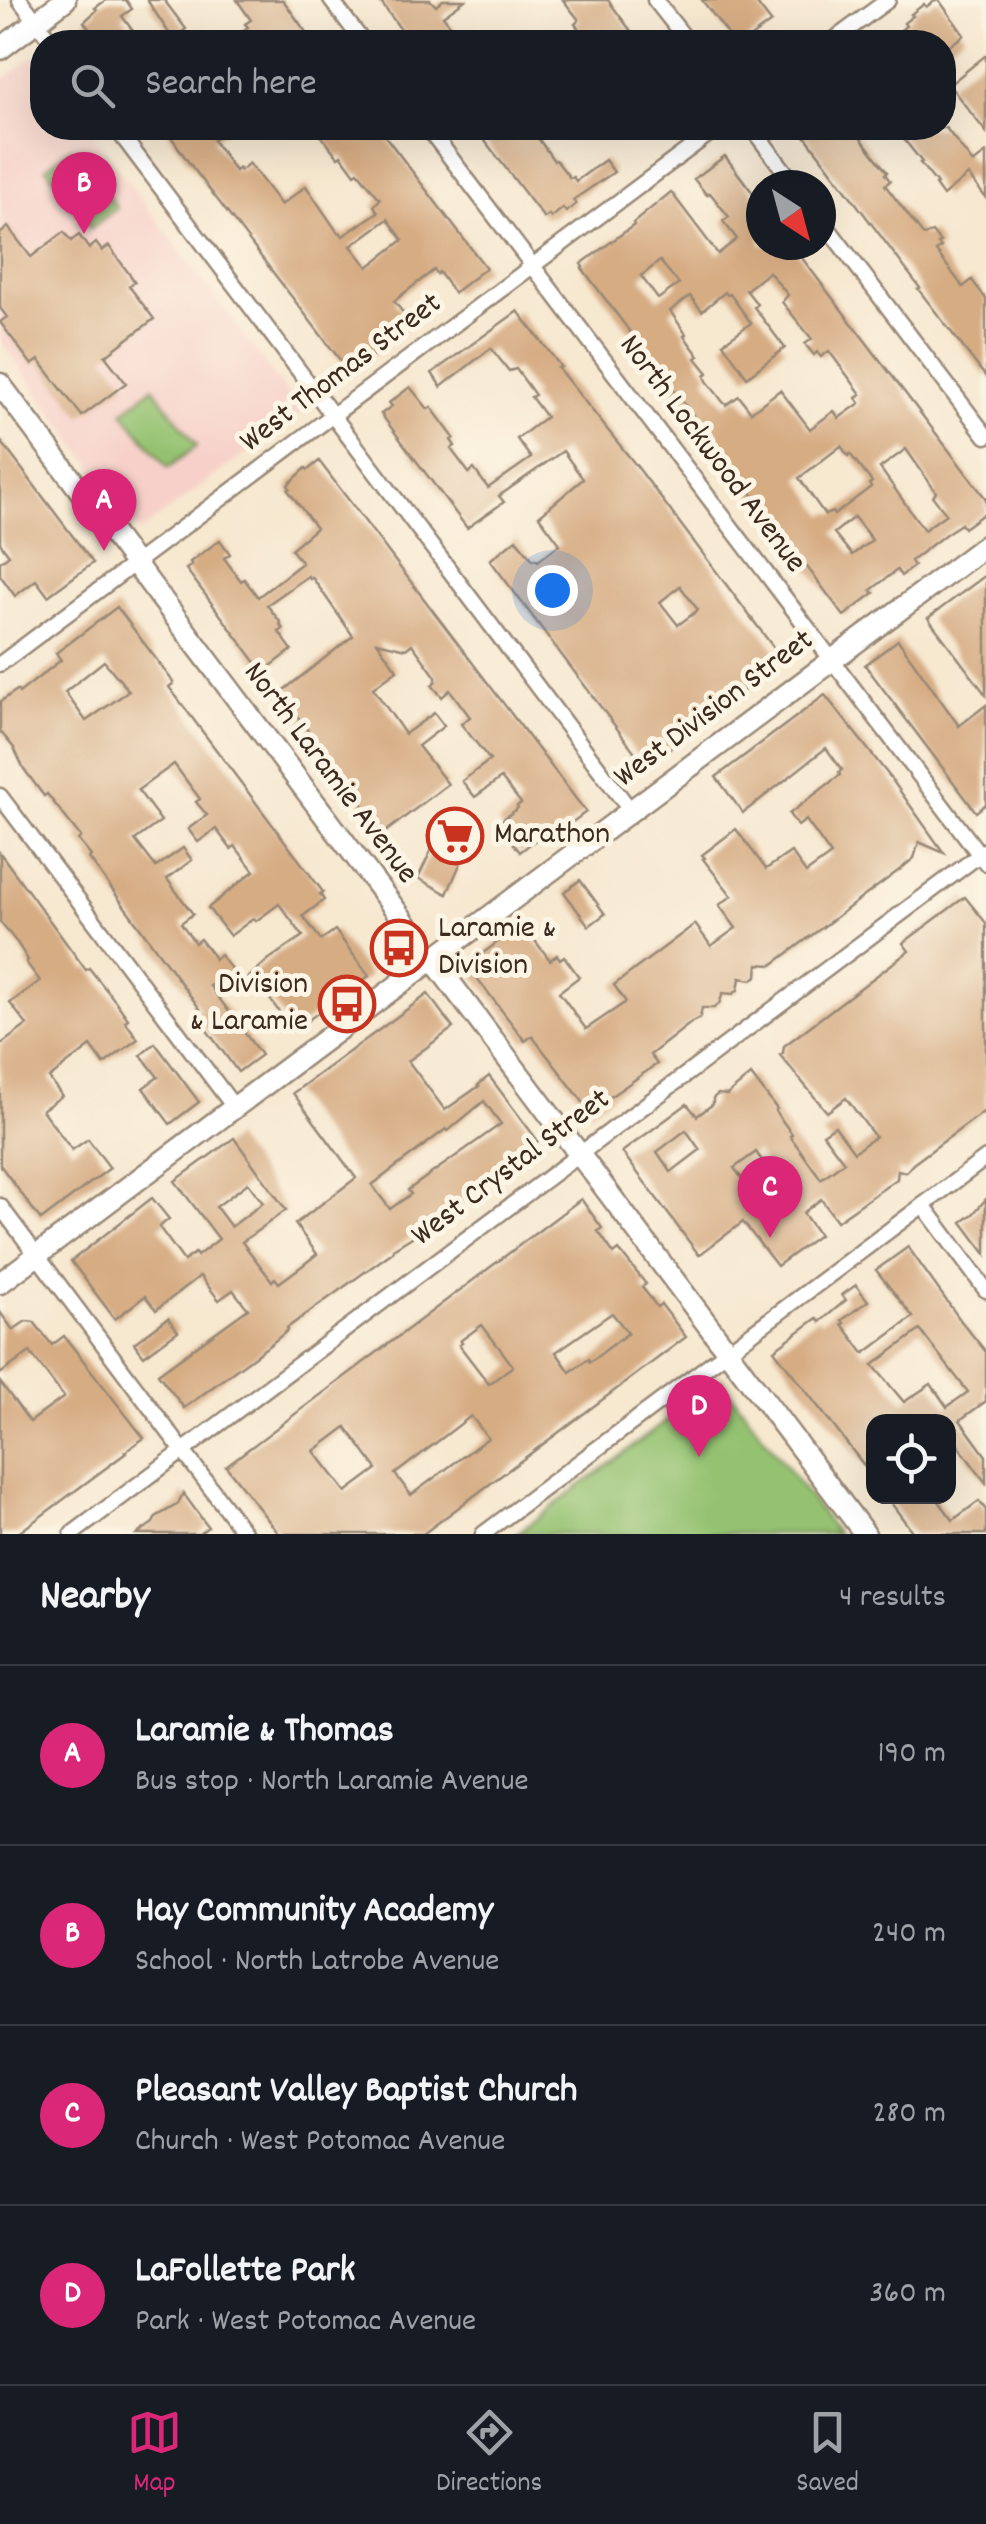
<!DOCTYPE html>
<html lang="en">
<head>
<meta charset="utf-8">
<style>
  :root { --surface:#171b24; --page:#242831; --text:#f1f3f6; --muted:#9ea1a6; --line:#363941; --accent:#db2777 }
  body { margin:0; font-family:Dekko,sans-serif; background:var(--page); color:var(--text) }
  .controls { position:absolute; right:30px; bottom:30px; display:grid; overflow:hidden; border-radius:20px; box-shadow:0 10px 40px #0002 }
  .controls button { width:90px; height:90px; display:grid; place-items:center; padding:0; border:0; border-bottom:2px solid var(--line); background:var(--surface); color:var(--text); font:50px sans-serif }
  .compass { position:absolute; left:746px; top:170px; width:90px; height:90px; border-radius:50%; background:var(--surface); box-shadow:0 10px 40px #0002; rotate:144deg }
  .you { position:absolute; left:552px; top:590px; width:35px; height:35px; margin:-25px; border:8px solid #fff; border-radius:50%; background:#1a73e8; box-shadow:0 0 0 15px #1a73e833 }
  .badge { display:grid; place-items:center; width:65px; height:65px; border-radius:50%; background:var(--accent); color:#fff; font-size:32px; font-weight:700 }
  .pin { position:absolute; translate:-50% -82px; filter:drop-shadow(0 2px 5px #0008) }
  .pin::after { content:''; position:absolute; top:52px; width:35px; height:30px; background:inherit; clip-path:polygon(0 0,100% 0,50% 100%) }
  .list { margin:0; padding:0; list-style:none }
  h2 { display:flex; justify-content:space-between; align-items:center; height:130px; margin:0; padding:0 40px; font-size:42px }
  h2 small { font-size:32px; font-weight:400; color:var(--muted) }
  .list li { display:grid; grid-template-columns:65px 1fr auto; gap:30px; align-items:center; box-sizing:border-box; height:180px; padding:0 40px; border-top:2px solid var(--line) }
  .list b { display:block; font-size:38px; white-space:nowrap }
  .list p { margin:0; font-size:32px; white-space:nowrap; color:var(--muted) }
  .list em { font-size:32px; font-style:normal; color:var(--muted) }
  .icon { flex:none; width:55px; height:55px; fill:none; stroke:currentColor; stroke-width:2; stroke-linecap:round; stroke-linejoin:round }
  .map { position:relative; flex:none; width:986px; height:1534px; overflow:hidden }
  .search { position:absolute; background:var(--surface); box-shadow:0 10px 40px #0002; left:30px; right:30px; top:30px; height:110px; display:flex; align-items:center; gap:25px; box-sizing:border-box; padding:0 35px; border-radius:40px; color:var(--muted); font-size:38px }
  .sheet { height:850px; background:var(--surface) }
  nav { display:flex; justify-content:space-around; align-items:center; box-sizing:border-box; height:140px; border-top:2px solid var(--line); background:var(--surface); font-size:28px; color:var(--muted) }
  nav a { display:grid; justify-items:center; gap:5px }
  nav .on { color:var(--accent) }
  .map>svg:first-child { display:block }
</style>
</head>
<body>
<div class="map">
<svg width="986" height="1534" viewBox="0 0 986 1534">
  <rect width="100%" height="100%" fill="#fcf5e5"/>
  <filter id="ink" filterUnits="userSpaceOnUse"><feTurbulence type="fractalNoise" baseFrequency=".01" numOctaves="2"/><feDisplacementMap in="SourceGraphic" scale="20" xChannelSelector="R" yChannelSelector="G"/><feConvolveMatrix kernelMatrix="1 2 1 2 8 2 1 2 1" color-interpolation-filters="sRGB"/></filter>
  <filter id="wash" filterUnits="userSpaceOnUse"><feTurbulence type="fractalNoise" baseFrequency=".0048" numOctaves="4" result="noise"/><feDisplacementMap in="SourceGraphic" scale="40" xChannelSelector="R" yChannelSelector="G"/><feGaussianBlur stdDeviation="2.25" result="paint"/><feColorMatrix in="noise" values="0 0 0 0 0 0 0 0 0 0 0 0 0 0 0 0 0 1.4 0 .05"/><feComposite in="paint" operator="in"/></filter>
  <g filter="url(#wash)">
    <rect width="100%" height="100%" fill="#f7e8d0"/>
    <path fill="#f7d1c9" d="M34 56 42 67V128H88L301 412 140 532 0 340V82Z"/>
    <g fill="#94c271" stroke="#687648" stroke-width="2.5">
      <path d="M71 148 117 208 91 228 46 168Z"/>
      <path d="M153 387 197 446 168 468 123 412Z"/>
      <path d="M721 1380 837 1534H516Z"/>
    </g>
    <g id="blocks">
      <g fill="#d6ac83" fill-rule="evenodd">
        <path d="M106 0H126L132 9 122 16 141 42H102L94 35 84 22 97 10 95 8Z"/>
        <path d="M147 0H164L186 29 173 39Z"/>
        <path d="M237 0H283L313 42H228L248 27 245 24 251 20Z"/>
        <path d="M379 0H430L436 6 443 0H465L443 16 464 42H410Z"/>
        <path d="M563 0H608L639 42H596L587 31 583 34 575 24 579 20Z"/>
        <path d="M702 0H754L771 22 744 42H734Z"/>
        <path d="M936 0H939L964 35 944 50V42H919L915 38 909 42H885L906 26 904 23 913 16 911 14 924 4 926 7Z"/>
        <path d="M986 55V132L949 85Z"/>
        <path d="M165 128H230L213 140 235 171 238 168 240 171 249 163 281 205 306 186 338 233 340 232 343 236 378 212 374 206 380 199 358 172 355 174 341 155 338 157 315 128H379L486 268 454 293 439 272 437 274 434 270 394 301 411 323 375 349 376 352 363 363 361 360 347 369 187 160ZM388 219 403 240 368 267 351 246Z"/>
        <path d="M475 128H531L554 161 556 160 570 178 573 177 576 181 605 160 614 172 573 200 576 204 566 212 563 208 551 218 549 215 544 218Z"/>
        <path d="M799 128H853L887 172 885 174 890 181 885 185 924 236 932 232 940 242 938 244 941 247 936 251 963 287 972 280 986 299V377L918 289 920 288Z"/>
        <path d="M895 128H946L973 163 986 153V198L968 175 943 196 935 185 937 184 920 163 922 162Z"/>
        <path d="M725 156 761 204V245H792L986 499V512L964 528 961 524 947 533 911 561 914 566 901 576 897 570 871 590 874 593 844 616 582 268 583 267 581 264 634 225 633 223 671 192 718 254 737 239 723 221 729 217 710 193 707 195 694 179ZM660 261 679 284 658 299 641 276ZM769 272 788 295 782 302 812 339 805 344 814 355 817 352 821 357 829 351 861 394 856 398 860 403 839 418 834 411 810 429 780 390 751 412 739 396 726 405 723 402 707 381 705 376 708 373 696 358 699 356 684 336 686 334 670 311 690 296 702 311 725 292 727 295 730 294 751 323 723 343 747 377 785 348 754 307 757 304 746 290ZM841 446 848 456 850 454 872 482 869 484 871 487 834 515 832 512 825 515 799 478ZM906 449 936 492 933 497 946 514 924 530 880 468ZM854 517 872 540 852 555 834 533Z"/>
        <path d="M8 227 31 257 64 232 71 241 79 235 89 249 96 243 102 251 109 246 135 282 129 286 154 319 105 356 126 383 82 416 39 360 32 365 0 322 7 317 0 308V234Z"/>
        <path d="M518 311 561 367 558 368 639 469 783 660 770 671 772 673 758 684 756 681 646 767 490 560 516 539 533 560 535 559 538 561 560 544 539 516 583 479 563 451 499 496 504 502 467 528 381 414 392 406 389 403 410 387 428 409 431 407 454 438 451 440 455 446 451 449 469 473 474 469 488 488 531 458 517 439 546 417 531 397 535 395 516 369 509 371 491 348 441 387 432 373ZM680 586 698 610 678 625 660 602Z"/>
        <path d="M0 440 93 563 48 596 36 580 15 596 0 575V562L9 555 0 543Z"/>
        <path d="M319 461 586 812 548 840 543 834 520 852 498 823 518 808 517 806 521 803 501 778 475 797 462 781 490 760 461 724 470 717 450 690 442 697 432 685 436 681V677L412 644 406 649 377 642 397 670 373 688 405 734 434 713 444 726 418 746 448 784 384 833 280 693 353 636 312 577 310 579 308 576 267 605 281 623 280 625 283 629 279 632 292 650 263 672 186 569 192 565 190 562 220 540 230 554 224 558 241 581 244 579 258 597 302 563 291 549 316 528 288 490 290 488 288 485 306 468 308 470Z"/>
        <path d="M986 575V695L928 618Z"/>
        <path d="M117 607 174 683 169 687 323 892 320 894 324 900 303 916 321 940 335 930 369 976 293 1031 262 988 258 991 248 978 268 960 303 936 279 904 256 921 254 918 230 936 208 908 254 871 235 846 231 849 216 829 198 842 188 829 207 815 196 802 200 799 174 764 138 790 161 821 135 840 156 867 183 848 192 860 167 879 193 914 181 923 195 943 200 939 214 957 215 959 220 955 232 970 210 986 261 1055 238 1072 194 1013 200 1009 89 858 91 856 78 840 81 837 47 794 44 796 24 769 14 748 0 731V702L17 690 19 693 61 660 56 653ZM104 661 129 691 86 721 65 692Z"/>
        <path d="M898 640 959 726 986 705V804L976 812 865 665Z"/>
        <path d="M825 695 890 777 944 853 919 842 914 858 902 868 772 965 758 964 757 976 752 980 740 978 738 990 733 994 723 993 719 1004 714 1008H702L700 1018 692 1022 650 1055 657 1064 590 1111 532 1036 525 1041 467 965 522 924 550 960 557 955 560 959 564 956 579 977 559 992 586 1029 626 1002 614 985 695 924 711 946 736 928 719 905 732 896 703 859 705 858 702 855 736 829 766 869 791 852 806 873 831 855 806 820 798 826 789 814 840 775 839 772 842 770 826 748 743 813 716 777Z"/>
        <path d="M438 814 483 837 472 858 464 855 447 894 418 878 436 840 428 836Z"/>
        <path d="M0 853 86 970 89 968 116 1002 128 1019 125 1021 138 1039 104 1064 91 1046 49 1078 62 1096 42 1110 72 1150 88 1139 110 1168 41 1220 0 1165V1045L27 1025 10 1003 40 981 26 962 28 960 18 944 0 922Z"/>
        <path d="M580 880 605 914 589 926 564 892Z"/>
        <path d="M965 897 986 923V1110L913 1164 906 1172 898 1170 897 1179 837 1221 821 1199 803 1213 819 1235 777 1266 743 1222 699 1255 622 1152 687 1104 697 1116 713 1104V1098L718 1094 727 1095 751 1075 777 1109 775 1111 792 1134 790 1136 821 1179 844 1162 823 1134 835 1126 854 1152 875 1137 846 1098 827 1112 780 1055 783 1053 784 1046 909 951 903 943ZM686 1130 700 1150 671 1172 657 1152ZM756 1152 770 1172 749 1188 734 1168Z"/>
        <path d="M428 994 453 1028 408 1061 445 1110 479 1086 478 1085 489 1076 538 1141 431 1225 393 1249 394 1251 287 1328 288 1330 271 1344 184 1408 158 1374 248 1309 233 1290 219 1300 200 1276 156 1310 145 1296 115 1319 71 1261 152 1198 169 1219 159 1227 184 1261 195 1253 197 1256 219 1239 175 1181 234 1138 286 1210 242 1242 272 1281 275 1278 279 1283 302 1266 317 1254 295 1224 356 1178 293 1093ZM484 1101 501 1124 408 1190 411 1194 390 1209 372 1185 446 1129 448 1131ZM248 1183 263 1203 231 1227 216 1207Z"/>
        <path d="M155 1043 199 1102 170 1124 143 1088 158 1077 141 1055Z"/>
        <path d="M581 1199 602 1228 598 1231 614 1254 619 1250 646 1284 642 1287 657 1307 661 1304 686 1337 423 1534H279L226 1466ZM612 1313 628 1333 590 1362 588 1359 570 1372 556 1352ZM482 1325 513 1366 489 1384 459 1345 462 1343 460 1341ZM471 1416 488 1438 411 1495 395 1474ZM346 1427 377 1469 346 1492 314 1451Z"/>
        <path d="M986 1199V1254L962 1222 973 1214Z"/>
        <path d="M908 1247 961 1321 986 1352V1401L960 1420 986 1456V1483L948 1432V1422H874V1478L774 1350 817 1318 820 1322 846 1300 842 1295 856 1285 868 1301 842 1320 844 1323 842 1324 863 1352 865 1353 913 1317 876 1270ZM920 1330 968 1392 947 1407 931 1384 904 1402 873 1365Z"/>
        <path d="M0 1312 13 1330 26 1321 34 1322 52 1345 64 1336 144 1438 125 1452 126 1453 17 1534H0V1382L30 1422 64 1397 30 1352 0 1374Z"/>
        <path d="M168 1318 178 1331 144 1356 134 1343Z"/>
        <path d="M183 1493 208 1527 199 1534H137L153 1523 156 1517 178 1504Z"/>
        <path d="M886 1496H935L953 1520 979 1501 986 1510V1534H914Z"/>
      </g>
    </g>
  </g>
  <g filter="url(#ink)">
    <use href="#blocks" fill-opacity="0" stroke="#998977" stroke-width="2.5"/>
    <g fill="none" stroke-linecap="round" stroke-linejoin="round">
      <g stroke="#998977" stroke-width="19">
        <g id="street">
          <path d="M20 0 52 42"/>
          <path d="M331 0 363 42"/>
          <path d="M655 0 688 42"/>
          <path d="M831 42 888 0"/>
          <path d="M116 128 631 811"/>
          <path d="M428 128 986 863"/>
          <path d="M752 128 795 185"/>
          <path d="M821 219 986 436"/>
          <path d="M0 664 717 128"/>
          <path d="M0 796 234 1107"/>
          <path d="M923 1205 986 1290"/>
          <path d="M0 1206 245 1534"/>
          <path d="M72 1534 986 850"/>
          <path d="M483 1534 986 1158"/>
        </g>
      </g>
      <g stroke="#998977" stroke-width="25">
        <g id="secondary">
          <path d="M0 49 65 0"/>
          <path d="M0 384 865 1534"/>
          <path d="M0 1283 986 545"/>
        </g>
      </g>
      <use href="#street" stroke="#fff" stroke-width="14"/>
      <use href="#secondary" stroke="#fff" stroke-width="20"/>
    </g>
  </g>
  <defs>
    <g id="supermarket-ring" transform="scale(2.875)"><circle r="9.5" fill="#fcf5e5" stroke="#c8321e" stroke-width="1.5"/><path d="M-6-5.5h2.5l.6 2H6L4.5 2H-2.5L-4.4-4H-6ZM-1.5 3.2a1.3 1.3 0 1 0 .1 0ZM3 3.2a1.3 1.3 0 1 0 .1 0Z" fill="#c8321e"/></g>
    <g id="bus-ring" transform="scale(2.875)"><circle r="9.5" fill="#fcf5e5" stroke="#c8321e" stroke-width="1.5"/><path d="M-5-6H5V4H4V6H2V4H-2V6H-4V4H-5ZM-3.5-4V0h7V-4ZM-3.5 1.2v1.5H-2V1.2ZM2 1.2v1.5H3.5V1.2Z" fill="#c8321e"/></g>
  </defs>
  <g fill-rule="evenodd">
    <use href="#supermarket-ring" x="455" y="836"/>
    <use href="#bus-ring" x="399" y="948"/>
    <use href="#bus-ring" x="347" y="1004"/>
  </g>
  <g text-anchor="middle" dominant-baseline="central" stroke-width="10" stroke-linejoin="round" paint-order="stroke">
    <g font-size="32" fill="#3b2a1e" stroke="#fcf5e5">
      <text transform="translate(342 374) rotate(-37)">West Thomas Street</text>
      <text transform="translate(711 455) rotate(53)">North Lockwood Avenue</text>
      <text transform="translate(715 710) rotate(-37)">West Division Street</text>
      <text transform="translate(329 774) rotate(53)">North Laramie Avenue</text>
      <text transform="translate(512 1169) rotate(-37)">West Crystal Street</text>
    </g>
    <g font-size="32" fill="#3b2a1e" stroke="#fcf5e5" text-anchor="start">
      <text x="494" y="836">Marathon</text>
      <text x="438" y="930">Laramie &amp;<tspan x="438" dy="37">Division</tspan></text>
      <text x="308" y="986" text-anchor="end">Division<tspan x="308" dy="37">&amp; Laramie</tspan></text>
    </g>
  </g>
</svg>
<div class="controls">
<button><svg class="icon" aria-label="locate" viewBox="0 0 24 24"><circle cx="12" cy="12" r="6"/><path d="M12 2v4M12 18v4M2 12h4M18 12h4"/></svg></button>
</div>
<svg class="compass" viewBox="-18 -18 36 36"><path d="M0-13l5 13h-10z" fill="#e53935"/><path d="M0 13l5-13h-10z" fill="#9ea1a6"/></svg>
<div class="you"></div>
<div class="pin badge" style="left:104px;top:551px">A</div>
<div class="pin badge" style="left:84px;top:234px">B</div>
<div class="pin badge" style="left:770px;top:1238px">C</div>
<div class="pin badge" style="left:699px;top:1457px">D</div>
<div class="search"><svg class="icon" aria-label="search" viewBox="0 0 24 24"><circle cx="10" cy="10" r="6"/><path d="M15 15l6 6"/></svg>Search here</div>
</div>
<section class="sheet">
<h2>Nearby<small>4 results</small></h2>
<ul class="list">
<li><span class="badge">A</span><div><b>Laramie &amp; Thomas</b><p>Bus stop · North Laramie Avenue</p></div><em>190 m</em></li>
<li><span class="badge">B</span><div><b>Hay Community Academy</b><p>School · North Latrobe Avenue</p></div><em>240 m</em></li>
<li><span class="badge">C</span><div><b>Pleasant Valley Baptist Church</b><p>Church · West Potomac Avenue</p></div><em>280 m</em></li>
<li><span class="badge">D</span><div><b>LaFollette Park</b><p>Park · West Potomac Avenue</p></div><em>360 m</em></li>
</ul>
</section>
<nav>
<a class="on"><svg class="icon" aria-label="map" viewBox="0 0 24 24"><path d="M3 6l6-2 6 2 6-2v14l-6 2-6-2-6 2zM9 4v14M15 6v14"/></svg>Map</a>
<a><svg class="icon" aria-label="directions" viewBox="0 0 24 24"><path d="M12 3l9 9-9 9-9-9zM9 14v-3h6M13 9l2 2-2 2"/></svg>Directions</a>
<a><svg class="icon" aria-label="saved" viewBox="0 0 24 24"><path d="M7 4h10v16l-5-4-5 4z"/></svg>Saved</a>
</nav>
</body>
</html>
